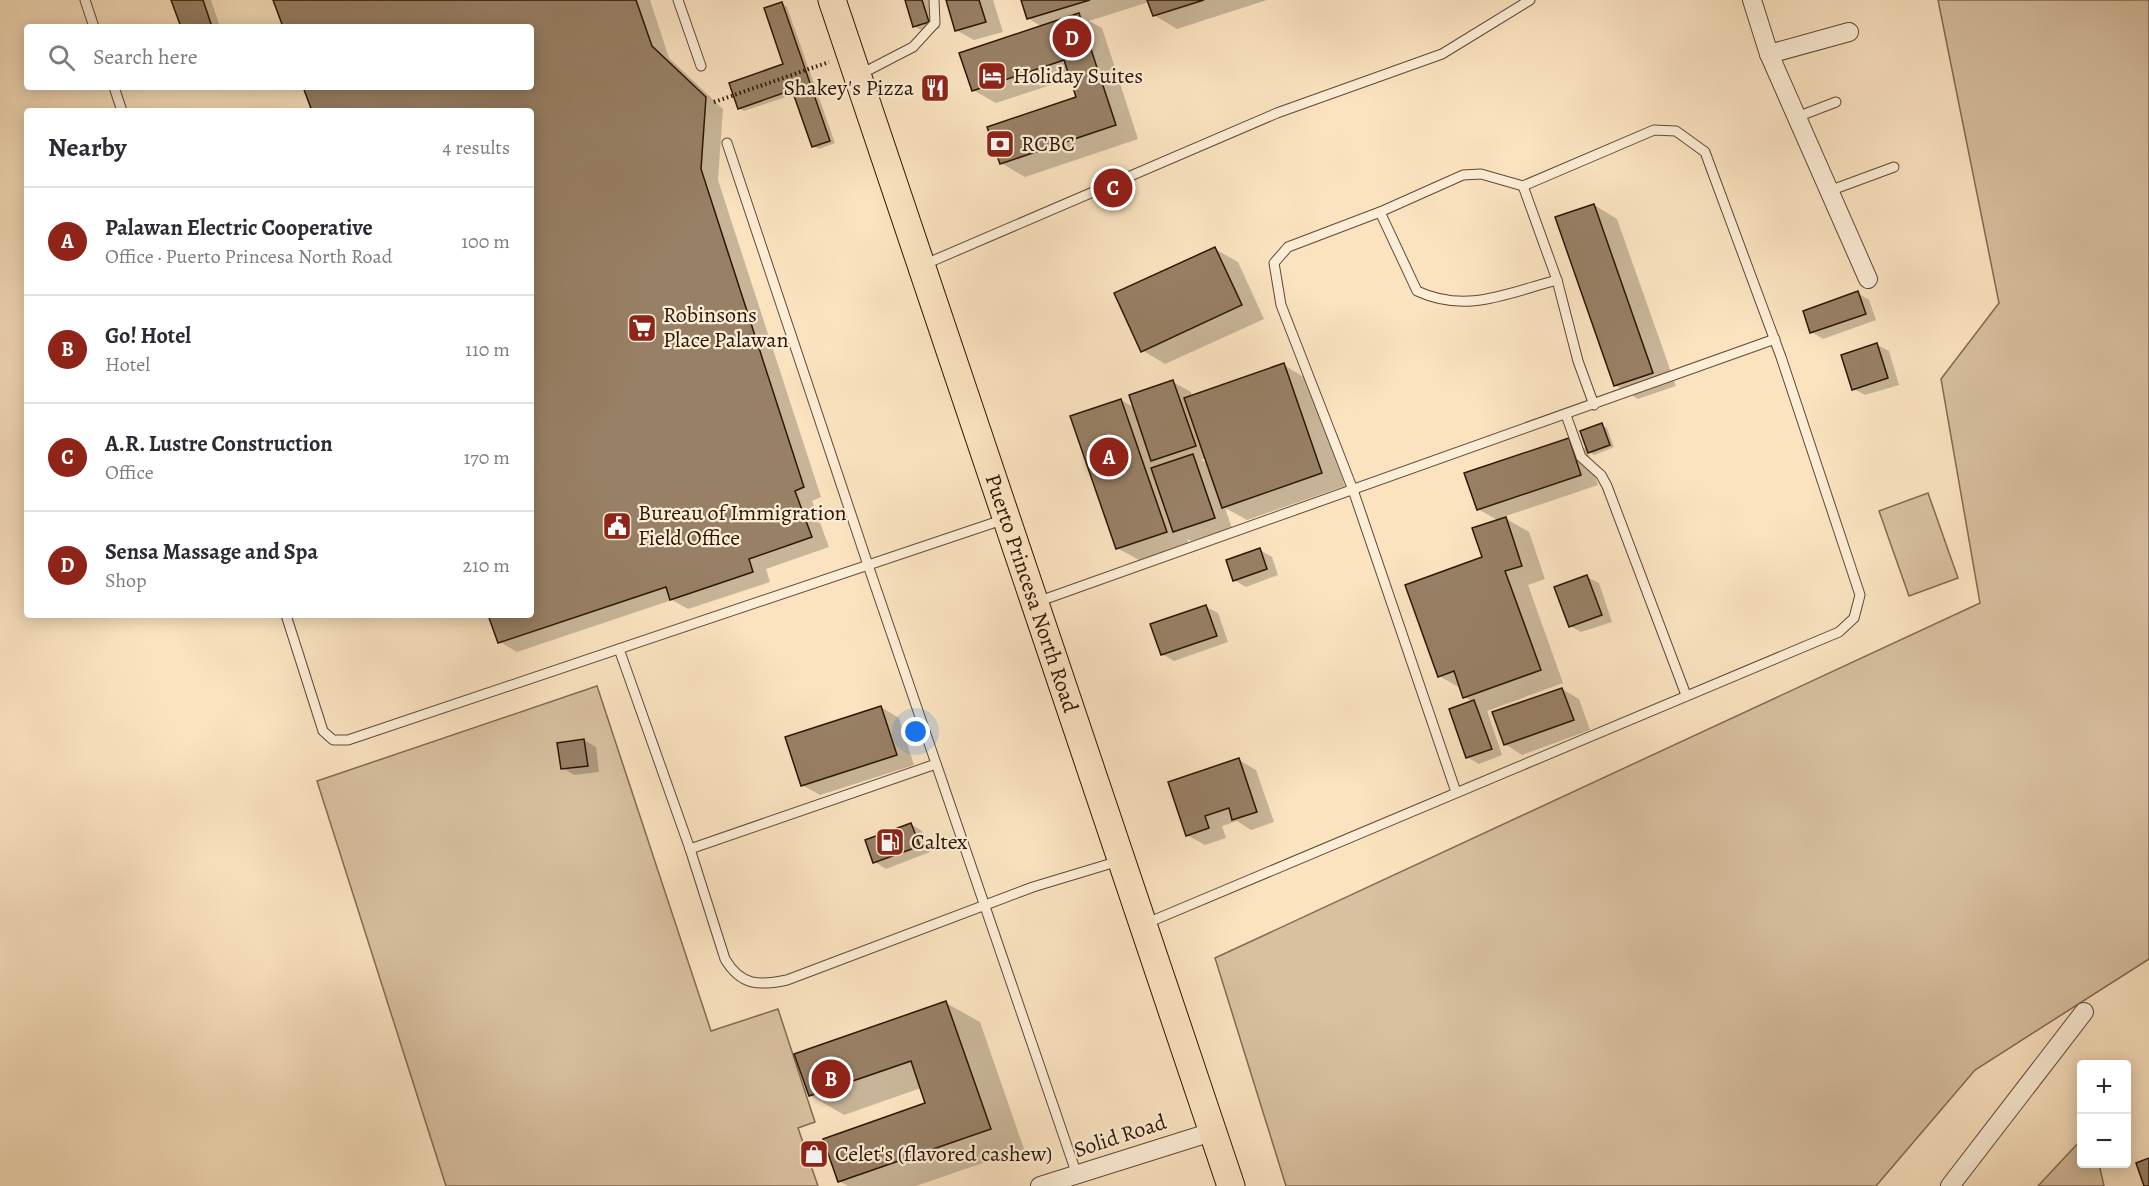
<!DOCTYPE html>
<html lang="en">
<head>
<meta charset="utf-8">
<style>
  :root { --surface:#fff; --page:#f7f7f7; --text:#2b2b33; --muted:#7c7c81; --line:#e1e1e2; --accent:#8f2418 }
  body { margin:0; font-family:Alegreya,serif; background:var(--page); color:var(--text) }
  .controls { position:absolute; right:18px; bottom:18px; display:grid; overflow:hidden; border-radius:6px; box-shadow:0 3px 15px #0003 }
  .controls button { width:54px; height:54px; display:grid; place-items:center; padding:0; border:0; border-bottom:2px solid var(--line); background:var(--surface); color:var(--text); font:30px sans-serif }
  .you { position:absolute; left:916px; top:732px; width:21px; height:21px; margin:-15px; border:4px solid #fff; border-radius:50%; background:#1a73e8; box-shadow:0 0 0 9px #1a73e833 }
  .badge { display:grid; place-items:center; width:39px; height:39px; border-radius:50%; background:var(--accent); color:#fff; font-size:20px; font-weight:700 }
  .pin { position:absolute; translate:-50% -50%; border:3px solid #fff; box-shadow:0 2px 6px #0006 }
  .list { margin:0; padding:0; list-style:none }
  h2 { display:flex; justify-content:space-between; align-items:center; height:78px; margin:0; padding:0 24px; font-size:26px }
  h2 small { font-size:20px; font-weight:400; color:var(--muted) }
  .list li { display:grid; grid-template-columns:39px 1fr auto; gap:18px; align-items:center; box-sizing:border-box; height:108px; padding:0 24px; border-top:2px solid var(--line) }
  .list b { display:block; font-size:22px; white-space:nowrap }
  .list p { margin:0; font-size:20px; white-space:nowrap; color:var(--muted) }
  .list em { font-size:20px; font-style:normal; color:var(--muted) }
  .icon { flex:none; width:33px; height:33px; fill:none; stroke:currentColor; stroke-width:2; stroke-linecap:round; stroke-linejoin:round }
  .map { position:relative; flex:none; width:2149px; height:1186px; overflow:hidden }
  .search { position:absolute; background:var(--surface); box-shadow:0 3px 15px #0003; left:24px; top:24px; width:510px; height:66px; display:flex; align-items:center; gap:15px; box-sizing:border-box; padding:0 21px; border-radius:6px; color:var(--muted); font-size:22px }
  .panel { position:absolute; background:var(--surface); box-shadow:0 3px 15px #0003; left:24px; top:108px; width:510px; height:510px; border-radius:6px }
  .map>svg:first-child { display:block }
</style>
</head>
<body>
<div class="map">
<svg width="2149" height="1186" viewBox="0 0 2149 1186">
  <rect width="100%" height="100%" fill="#fbe3c0"/>
  <filter id="stains"><feTurbulence type="fractalNoise" baseFrequency=".00333" numOctaves="4"/><feColorMatrix values="0 0 0 0 .2 0 0 0 0 .09 0 0 0 0 .02 0 0 0 .5 -.17"/></filter>
  <radialGradient id="worn" r=".72"><stop offset=".6" stop-color="#630" stop-opacity="0"/><stop offset="1" stop-color="#630" stop-opacity=".3"/></radialGradient>
  <g fill="#d8c0a0" stroke="#826a52" stroke-width="1.5">
    <path d="M1938 0H2149V959L1975 1070 1876 1186H1286L1215 958 1980 603 1941 379 1999 303Z"/>
    <path d="M1928 493 1958 578 1909 596 1879 511Z"/>
    <path d="M597 686 711 1031 778 1009 815 1122 798 1128 818 1186H446L317 781Z"/>
    <path d="M2081 1140 2082 1164H2099L2104 1186H2038Z"/>
  </g>
  <g fill="#0003" fill-rule="evenodd">
    <path d="M173 0H211L220 27H182Z"/>
    <path d="M275 0H650L669 58 723 109 718 180 821 497 812 501 829 547 766 569 770 582 688 609 672 600 517 652 500 642 490 615H531V111H313L305 87H531V27H284Z"/>
    <path d="M906 0H931L940 28 926 33 914 26Z"/>
    <path d="M947 0H993L1003 32 974 40 956 30Z"/>
    <path d="M1022 0H1267L1177 29 1154 15 1149 2 1089 21 1102 28 1138 139 1025 177 1001 163 1078 98 1072 78 996 103 973 90 1042 27 1028 18Z"/>
    <path d="M782 4 787 7 835 143 819 149 813 146 795 94 744 111 739 108 785 65Z"/>
    <path d="M1594 205 1617 219 1676 386 1638 399 1615 385Z"/>
    <path d="M1215 249 1238 262 1264 319 1165 364 1142 350Z"/>
    <path d="M1858 293 1869 300 1876 320 1823 339 1812 332Z"/>
    <path d="M1877 345 1889 351 1899 385 1865 395 1854 389Z"/>
    <path d="M1284 365 1307 379 1345 486 1247 520 1225 508 1232 528 1191 541 1187 539 1189 545 1141 561 1117 548 1121 400 1135 408 1173 382 1191 392 1192 397ZM1207 458 1209 464 1201 460Z"/>
    <path d="M1601 425 1607 428 1614 447 1594 455 1587 450 1598 485 1503 517 1529 532 1545 579 1528 585 1563 683 1487 711 1502 755 1479 764 1467 757 1473 702 1465 697 1462 689 1439 676 1499 521 1478 509 1569 439 1589 451Z"/>
    <path d="M1260 550 1272 557 1278 575 1246 587 1234 580Z"/>
    <path d="M1587 577 1599 583 1612 622 1581 632 1570 626Z"/>
    <path d="M1206 607 1218 613 1228 642 1174 661 1162 654Z"/>
    <path d="M1562 689 1579 699 1590 730 1522 755 1505 744Z"/>
    <path d="M881 707 899 718 914 765 820 795 802 785Z"/>
    <path d="M584 740 596 747 599 772 574 775 563 768Z"/>
    <path d="M1239 760 1256 770 1274 822 1251 830 1237 821 1222 826 1226 838 1205 845 1187 835Z"/>
    <path d="M911 824 922 831 930 852 886 869 875 862Z"/>
    <path d="M946 1003 980 1022 1024 1149 916 1186H848L839 1181 927 1104 921 1088 844 1115 810 1095Z"/>
  </g>
  <g fill="#988066" stroke="#2d1504" stroke-width="1.5">
    <path d="M171 0H203L212 27H181Z"/>
    <path d="M273 0H636L652 46 706 97 701 169 804 487 795 491 812 537 749 559 753 572 670 600 666 587 498 643 488 615H531V111H312L303 87H531V27H283Z"/>
    <path d="M905 0H922L929 22 913 27Z"/>
    <path d="M946 0H979L986 22 955 31Z"/>
    <path d="M1021 0H1090L1027 19Z"/>
    <path d="M1147 0H1204L1153 16Z"/>
    <path d="M782 2 830 141 812 147 792 90 738 109 729 83 783 64 764 8Z"/>
    <path d="M1079 13 1116 125 1000 164 987 127 1076 97 1064 60 972 91 959 53Z"/>
    <path d="M1594 204 1653 373 1614 386 1555 217Z"/>
    <path d="M1215 247 1242 305 1141 352 1114 293Z"/>
    <path d="M1858 291 1866 314 1810 333 1803 311Z"/>
    <path d="M1877 343 1888 378 1852 390 1841 355Z"/>
    <path d="M1284 363 1322 473 1222 508 1184 398Z"/>
    <path d="M1173 380 1196 446 1151 461 1129 395Z"/>
    <path d="M1121 399 1167 532 1116 549 1070 416Z"/>
    <path d="M1602 423 1610 445 1588 453 1580 431Z"/>
    <path d="M1569 438 1581 475 1477 510 1464 473Z"/>
    <path d="M1193 454 1215 518 1173 532 1151 468Z"/>
    <path d="M1506 517 1522 566 1505 571 1541 670 1463 698 1454 671 1438 677 1405 585 1482 557 1472 528Z"/>
    <path d="M1260 548 1267 569 1233 581 1226 560Z"/>
    <path d="M1587 575 1602 615 1569 627 1554 587Z"/>
    <path d="M1206 605 1217 636 1161 655 1150 624Z"/>
    <path d="M1562 688 1574 720 1504 745 1492 712Z"/>
    <path d="M1474 700 1492 749 1466 758 1449 709Z"/>
    <path d="M881 706 897 755 801 786 785 737Z"/>
    <path d="M584 739 588 766 561 769 557 743Z"/>
    <path d="M1239 758 1257 812 1232 820 1229 808 1205 816 1209 828 1186 836 1168 782Z"/>
    <path d="M911 823 920 846 873 863 865 840Z"/>
    <path d="M946 1001 991 1129 838 1182 823 1139 925 1103 911 1061 809 1096 794 1054Z"/>
    <path d="M2149 1158V1186H2144L2136 1163Z"/>
  </g>
  <g fill="none" stroke-linecap="round" stroke-linejoin="round">
    <g stroke="#604833" stroke-width="11">
      <g id="lane">
        <path d="M85 0 94 27"/>
        <path d="M678 0 701 66"/>
        <path d="M859 75 913 47 935 23 934 0"/>
        <path d="M114 87 122 111"/>
        <path d="M1797 117 1836 102"/>
        <path d="M727 143 868 565 1077 1175"/>
        <path d="M1523 186 1557 280 1578 361 1594 405"/>
        <path d="M1829 191 1894 167"/>
        <path d="M1380 212 1417 291C1467 314 1507 293 1557 280"/>
        <path d="M923 265 1277 113 1442 54 1530 0"/>
        <path d="M1566 415 1581 457 1601 475 1607 486 1686 695"/>
        <path d="M1037 602 1775 339"/>
        <path d="M286 615 323 731 333 740H348L1005 519"/>
        <path d="M619 649 690 849 725 959C741 986 759 986 787 980L1033 887 1119 861"/>
        <path d="M690 849 936 764"/>
        <path d="M1147 923 1839 632 1854 618 1860 595 1781 357 1705 152 1676 131 1654 130 1523 186 1481 174 1463 175 1380 212 1288 247 1274 263 1281 305 1353 490 1456 792"/>
      </g>
    </g>
    <g stroke="#604833" stroke-width="20">
      <g id="street">
        <path d="M1752 0 1769 54 1868 279"/>
        <path d="M1769 54 1849 32"/>
        <path d="M1040 1186 1215 1131"/>
        <path d="M1950 1186 2084 1012"/>
      </g>
    </g>
    <g stroke="#2d1504" stroke-width="29">
      <g id="primary">
        <path id="s1" d="M832 0 1231 1186"/>
      </g>
    </g>
    <path stroke="#2d1504" stroke-width="4" stroke-dasharray="1.5 3" stroke-linecap="butt" d="M714 102 829 62"/>
    <use href="#lane" stroke="#fcedd6" stroke-width="9"/>
    <use href="#street" stroke="#fcedd6" stroke-width="18"/>
    <use href="#primary" stroke="#fbe3c0" stroke-width="27"/>
  </g>
  <defs>
    <g id="hotel-square" transform="scale(1.5)"><rect x="-9" y="-9" width="18" height="18" rx="4" fill="#8f2418" stroke="#fcedd6"/><path d="M-6-4.5h1.5V1H6V5H4.5V3h-9V5H-6ZM-4 0a1.8 1.8 0 1 1 3.6 0ZM.5 0V-2.5h3Q6-2.5 6 0Z" fill="#fff"/></g>
    <g id="restaurant-square" transform="scale(1.5)"><rect x="-9" y="-9" width="18" height="18" rx="4" fill="#8f2418" stroke="#fcedd6"/><path d="M-5-6h1v4h1v-4h1v4h1v-4h1v5L-1.5 .5V6h-2V.5L-5-1ZM5-6V6H3V1.5H1.5Q1.5-4 5-6Z" fill="#fff"/></g>
    <g id="bank-square" transform="scale(1.5)"><rect x="-9" y="-9" width="18" height="18" rx="4" fill="#8f2418" stroke="#fcedd6"/><path d="M-6-4H6V4H-6ZM0-2.3a2.3 2.3 0 1 0 0 4.6a2.3 2.3 0 1 0 0-4.6Z" fill="#fff"/></g>
    <g id="supermarket-square" transform="scale(1.5)"><rect x="-9" y="-9" width="18" height="18" rx="4" fill="#8f2418" stroke="#fcedd6"/><path d="M-6-5.5h2.5l.6 2H6L4.5 2H-2.5L-4.4-4H-6ZM-1.5 3.2a1.3 1.3 0 1 0 .1 0ZM3 3.2a1.3 1.3 0 1 0 .1 0Z" fill="#fff"/></g>
    <g id="civic-square" transform="scale(1.5)"><rect x="-9" y="-9" width="18" height="18" rx="4" fill="#8f2418" stroke="#fcedd6"/><path d="M-.6-6.5H3V-4.5H.6V-3L4-1V1h2V6H-6V1h2V-1L-.6-3ZM-1.2 2.5V6h2.4V2.5Z" fill="#fff"/></g>
    <g id="fuel-square" transform="scale(1.5)"><rect x="-9" y="-9" width="18" height="18" rx="4" fill="#8f2418" stroke="#fcedd6"/><path d="M-5.5-6h7V0h2V4h1.3V-2.5L3-4.5l.8-.8L6-3V5H2.5V1h-1V6h-7ZM-4.2-4.7v3.2H.2V-4.7Z" fill="#fff"/></g>
    <g id="shop-square" transform="scale(1.5)"><rect x="-9" y="-9" width="18" height="18" rx="4" fill="#8f2418" stroke="#fcedd6"/><path d="M-5-2.5h2.3a2.7 3.5 0 0 1 5.4 0H5L5.5 6h-11ZM-1.5-2.5h3a1.5 2.3 0 0 0-3 0Z" fill="#fff"/></g>
  </defs>
  <g fill-rule="evenodd">
    <use href="#hotel-square" x="992" y="76"/>
    <use href="#restaurant-square" x="935" y="88"/>
    <use href="#bank-square" x="1000" y="144"/>
    <use href="#supermarket-square" x="642" y="328"/>
    <use href="#civic-square" x="617" y="526"/>
    <use href="#fuel-square" x="890" y="842"/>
    <use href="#shop-square" x="814" y="1154"/>
  </g>
  <g text-anchor="middle" dominant-baseline="central" stroke-width="4.5" stroke-linejoin="round" paint-order="stroke">
    <g font-size="22" fill="#2d1504" stroke="#fcedd6" text-anchor="start">
      <text x="1013" y="76">Holiday Suites</text>
      <text x="914" y="88" text-anchor="end">Shakey's Pizza</text>
      <text x="1021" y="144">RCBC</text>
      <text x="663" y="315">Robinsons<tspan x="663" dy="25">Place Palawan</tspan></text>
      <text x="638" y="513">Bureau of Immigration<tspan x="638" dy="25">Field Office</tspan></text>
      <text x="911" y="842">Caltex</text>
      <text x="835" y="1154">Celet's (flavored cashew)</text>
    </g>
    <g font-size="22" fill="#2d1504" stroke="#fcedd6">
      <text stroke="none"><textPath href="#s1" startOffset="626">Puerto Princesa North Road</textPath></text>
      <text transform="translate(1120 1136) rotate(-18)">Solid Road</text>
    </g>
  </g>
  <rect width="100%" height="100%" filter="url(#stains)"/>
  <rect width="100%" height="100%" fill="url(#worn)"/>
</svg>
<div class="controls">
<button>+</button>
<button>−</button>
</div>
<div class="you"></div>
<div class="pin badge" style="left:1109px;top:457px">A</div>
<div class="pin badge" style="left:831px;top:1079px">B</div>
<div class="pin badge" style="left:1113px;top:188px">C</div>
<div class="pin badge" style="left:1072px;top:38px">D</div>
<div class="search"><svg class="icon" aria-label="search" viewBox="0 0 24 24"><circle cx="10" cy="10" r="6"/><path d="M15 15l6 6"/></svg>Search here</div>
<section class="panel">
<h2>Nearby<small>4 results</small></h2>
<ul class="list">
<li><span class="badge">A</span><div><b>Palawan Electric Cooperative</b><p>Office · Puerto Princesa North Road</p></div><em>100 m</em></li>
<li><span class="badge">B</span><div><b>Go! Hotel</b><p>Hotel</p></div><em>110 m</em></li>
<li><span class="badge">C</span><div><b>A.R. Lustre Construction</b><p>Office</p></div><em>170 m</em></li>
<li><span class="badge">D</span><div><b>Sensa Massage and Spa</b><p>Shop</p></div><em>210 m</em></li>
</ul>
</section>
</div>
</body>
</html>
